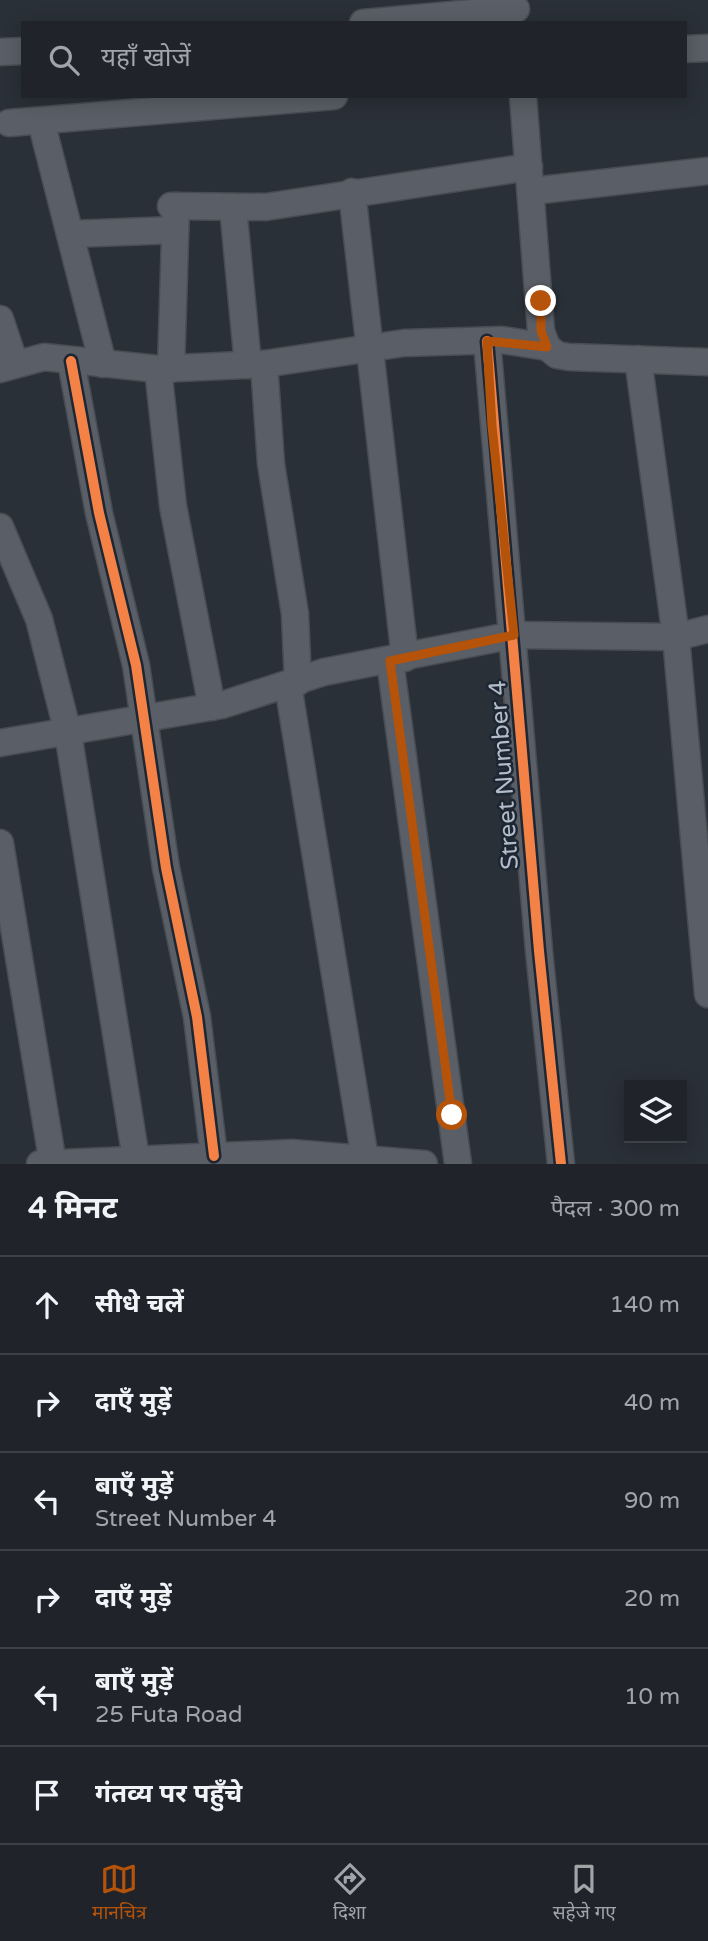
<!DOCTYPE html>
<html lang="hi">
<head>
<meta charset="utf-8">
<style>
  :root { --surface:#20242a; --page:#2d3036; --text:#f1f3f6; --muted:#a2a4a8; --line:#3d4147; --accent:#b45309 }
  body { margin:0; font-family:"Varela Round","Noto Sans Devanagari",sans-serif; background:var(--page); color:var(--text) }
  .controls { position:absolute; right:21px; bottom:21px; display:grid; overflow:hidden; border-radius:0px; box-shadow:0 4px 18px #0003 }
  .controls button { width:63px; height:63px; display:grid; place-items:center; padding:0; border:0; border-bottom:2px solid var(--line); background:var(--surface); color:var(--text); font:35px sans-serif }
  .stop { position:absolute; width:21px; height:21px; margin:-16px; border:5px solid #b45309; border-radius:50%; background:#fff }
  .stop.end { background:#b45309; border-color:#fff; box-shadow:0 2px 7px #0008 }
  .list { margin:0; padding:0; list-style:none }
  h2 { display:flex; justify-content:space-between; align-items:center; height:91px; margin:0; padding:0 28px; font-size:30px }
  h2 small { font-size:23px; font-weight:400; color:var(--muted) }
  .list li { display:grid; grid-template-columns:46px 1fr auto; gap:21px; align-items:center; box-sizing:border-box; height:98px; padding:0 28px; border-top:2px solid var(--line) }
  .list b { display:block; font-size:26px; white-space:nowrap }
  .list p { margin:0; font-size:23px; white-space:nowrap; color:var(--muted) }
  .list em { font-size:23px; font-style:normal; color:var(--muted) }
  .icon { flex:none; width:38px; height:38px; fill:none; stroke:currentColor; stroke-width:2; stroke-linecap:round; stroke-linejoin:round }
  .map { position:relative; flex:none; width:708px; height:1164px; overflow:hidden }
  .search { position:absolute; background:var(--surface); box-shadow:0 4px 18px #0003; left:21px; right:21px; top:21px; height:77px; display:flex; align-items:center; gap:18px; box-sizing:border-box; padding:0 24px; border-radius:0px; color:var(--muted); font-size:26px }
  .sheet { height:679px; background:var(--surface) }
  nav { display:flex; justify-content:space-around; align-items:center; box-sizing:border-box; height:98px; border-top:2px solid var(--line); background:var(--surface); font-size:19px; color:var(--muted) }
  nav a { display:grid; justify-items:center; gap:4px }
  nav .on { color:var(--accent) }
  .map>svg:first-child { display:block }
</style>
</head>
<body>
<div class="map">
<svg width="708" height="1164" viewBox="0 0 708 1164">
  <rect width="100%" height="100%" fill="#2a3038"/>
  <g fill="none" stroke-linecap="round" stroke-linejoin="round">
    <g stroke="#484c53" stroke-width="29">
      <g id="minor">
        <path d="M363 23 516 9"/>
        <path d="M685 49 708 48"/>
        <path d="M0 52 23 51"/>
        <path d="M523 96 541 331 547 347"/>
        <path d="M41 121 103 364"/>
        <path d="M9 123 334 96"/>
        <path d="M532 191 708 171"/>
        <path d="M352 192 405 658"/>
        <path d="M171 206 266 207 529 167"/>
        <path d="M233 207 248 365"/>
        <path d="M70 234 175 230"/>
        <path d="M0 319 15 364"/>
        <path d="M487 341 539 951 561 1164"/>
        <path d="M638 359 676 637 708 994"/>
        <path d="M71 361 99 513 136 665 166 868 197 1017 214 1156"/>
        <path d="M264 364 271 464 295 614 298 682"/>
        <path d="M0 369 44 357 158 369 264 364 404 343 502 340 547 347 557 355 569 357 708 362"/>
        <path d="M158 369 173 506 212 707"/>
        <path d="M171 369 176 206"/>
        <path d="M0 527 39 619 68 733 136 1159"/>
        <path d="M390 661 458 1164"/>
        <path d="M288 685 365 1159"/>
        <path d="M0 743 222 705 324 672 514 635 676 637 708 629"/>
        <path d="M0 843 53 1164"/>
        <path d="M40 1164 292 1153 424 1164"/>
      </g>
    </g>
    <use href="#minor" stroke="#5a5e66" stroke-width="26"/>
    <g stroke="#1d2633" stroke-width="15">
      <g id="cycleway">
        <path d="M487 341 539 951 561 1164"/>
        <path d="M71 361 99 513 136 665 166 868 197 1017 214 1156"/>
      </g>
    </g>
    <use href="#cycleway" stroke="#f48246" stroke-width="10"/>
  </g>
  <g fill="none" stroke-linecap="round" stroke-linejoin="round">
    <path stroke="#b45309" stroke-width="9" d="M452 1115 390 661 514 635 492 426 487 341 547 347 541 331V301"/>
  </g>
  <g text-anchor="middle" dominant-baseline="central" stroke-width="5" stroke-linejoin="round" paint-order="stroke">
    <g font-size="24" fill="#b4bcc9" stroke="#1d2633">
      <text transform="translate(504 775) rotate(-94)">Street Number 4</text>
    </g>
  </g>
</svg>
<div class="controls">
<button><svg class="icon" aria-label="layers" viewBox="0 0 24 24"><path d="M12 4l9 5-9 5-9-5zM3 14l9 5 9-5"/></svg></button>
</div>
<div class="stop" style="left:452px;top:1115px"></div>
<div class="stop end" style="left:541px;top:301px"></div>
<div class="search"><svg class="icon" aria-label="search" viewBox="0 0 24 24"><circle cx="10" cy="10" r="6"/><path d="M15 15l6 6"/></svg>यहाँ खोजें</div>
</div>
<section class="sheet">
<h2>4 मिनट<small>पैदल · 300 m</small></h2>
<ul class="list">
<li><svg class="icon" aria-label="ahead" viewBox="0 0 24 24"><path d="M12 20V5M6 11l6-6 6 6"/></svg><div><b>सीधे चलें</b></div><em>140 m</em></li>
<li><svg class="icon" aria-label="right" viewBox="0 0 24 24"><path d="M7 20v-9h11M14 6l5 5-5 5"/></svg><div><b>दाएँ मुड़ें</b></div><em>40 m</em></li>
<li><svg class="icon" aria-label="left" viewBox="0 0 24 24"><path d="M17 20v-9H6M10 6l-5 5 5 5"/></svg><div><b>बाएँ मुड़ें</b><p>Street Number 4</p></div><em>90 m</em></li>
<li><svg class="icon" aria-label="right" viewBox="0 0 24 24"><path d="M7 20v-9h11M14 6l5 5-5 5"/></svg><div><b>दाएँ मुड़ें</b></div><em>20 m</em></li>
<li><svg class="icon" aria-label="left" viewBox="0 0 24 24"><path d="M17 20v-9H6M10 6l-5 5 5 5"/></svg><div><b>बाएँ मुड़ें</b><p>25 Futa Road</p></div><em>10 m</em></li>
<li><svg class="icon" aria-label="arrive" viewBox="0 0 24 24"><path d="M6 21V4h12l-3 4 3 4H6"/></svg><div><b>गंतव्य पर पहुँचे</b></div></li>
</ul>
</section>
<nav>
<a class="on"><svg class="icon" aria-label="map" viewBox="0 0 24 24"><path d="M3 6l6-2 6 2 6-2v14l-6 2-6-2-6 2zM9 4v14M15 6v14"/></svg>मानचित्र</a>
<a><svg class="icon" aria-label="directions" viewBox="0 0 24 24"><path d="M12 3l9 9-9 9-9-9zM9 14v-3h6M13 9l2 2-2 2"/></svg>दिशा</a>
<a><svg class="icon" aria-label="saved" viewBox="0 0 24 24"><path d="M7 4h10v16l-5-4-5 4z"/></svg>सहेजे गए</a>
</nav>
</body>
</html>
